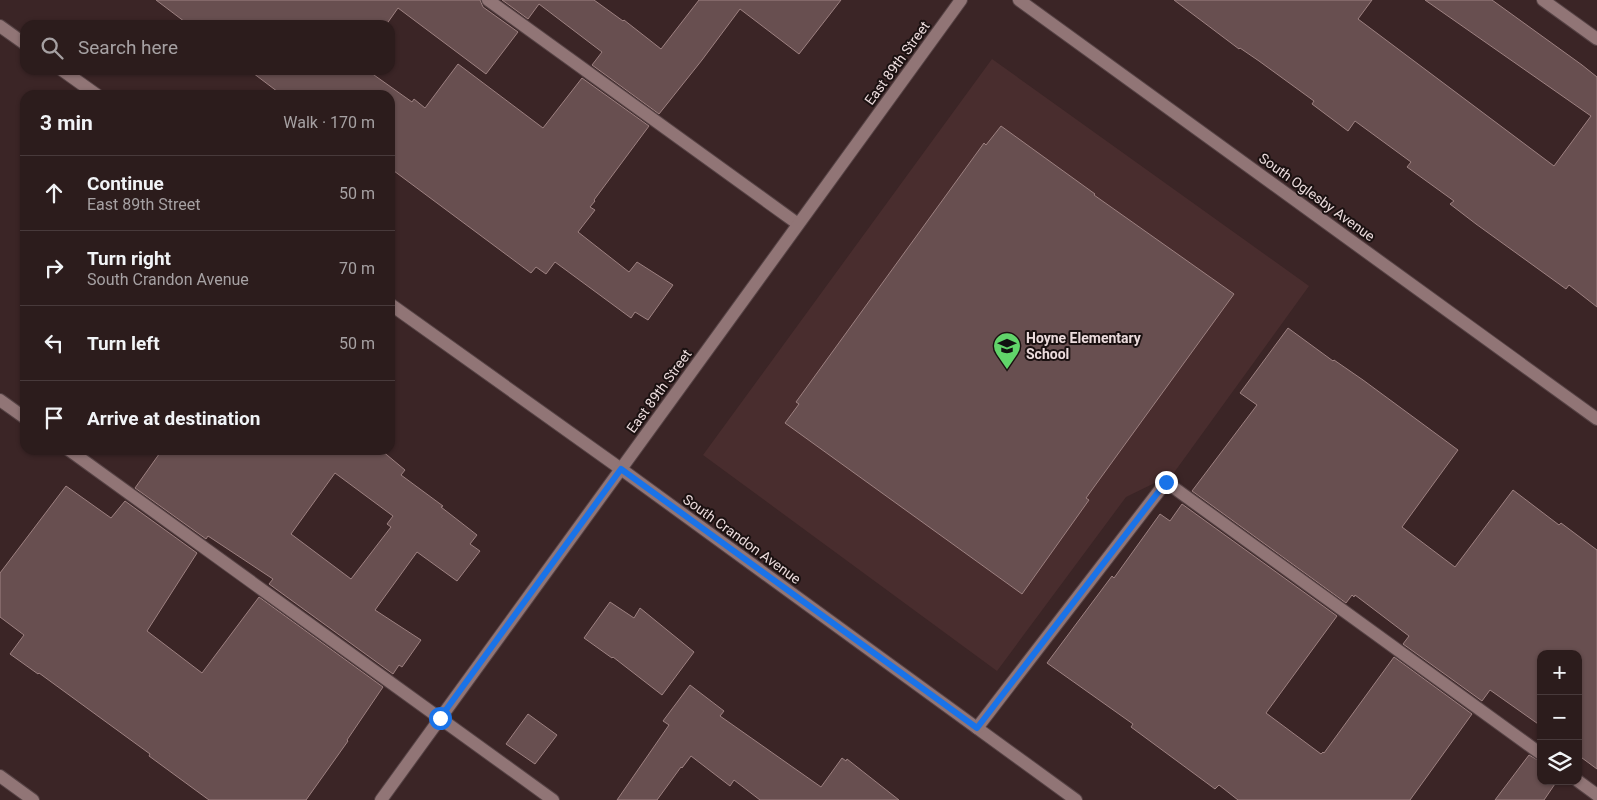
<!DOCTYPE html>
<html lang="en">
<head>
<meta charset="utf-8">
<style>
  :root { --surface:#2c1c1c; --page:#382929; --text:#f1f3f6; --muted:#a6a1a3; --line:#483a3b }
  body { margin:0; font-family:Roboto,sans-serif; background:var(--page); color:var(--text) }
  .controls { position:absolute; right:15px; bottom:15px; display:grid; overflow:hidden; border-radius:10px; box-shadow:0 1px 4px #0004 }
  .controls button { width:45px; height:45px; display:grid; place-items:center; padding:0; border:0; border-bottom:1px solid var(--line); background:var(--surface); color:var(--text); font:25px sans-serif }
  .stop { position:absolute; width:15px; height:15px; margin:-11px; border:4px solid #1a73e8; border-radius:50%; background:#fff }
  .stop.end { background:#1a73e8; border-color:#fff; box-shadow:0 1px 5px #0008 }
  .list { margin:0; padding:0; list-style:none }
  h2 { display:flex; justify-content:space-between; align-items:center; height:65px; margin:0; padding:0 20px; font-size:21px }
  h2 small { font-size:16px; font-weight:400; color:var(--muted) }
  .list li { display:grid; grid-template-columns:32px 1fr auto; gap:15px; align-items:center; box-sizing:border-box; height:75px; padding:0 20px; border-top:1px solid var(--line) }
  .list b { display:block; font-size:19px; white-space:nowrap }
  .list p { margin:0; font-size:16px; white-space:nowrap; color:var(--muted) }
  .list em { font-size:16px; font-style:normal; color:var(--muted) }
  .icon { flex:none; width:28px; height:28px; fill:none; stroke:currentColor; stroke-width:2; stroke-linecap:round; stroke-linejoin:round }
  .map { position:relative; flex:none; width:1597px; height:800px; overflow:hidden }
  .search { position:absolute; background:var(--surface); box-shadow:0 1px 4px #0004; left:20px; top:20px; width:375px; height:55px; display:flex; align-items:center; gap:12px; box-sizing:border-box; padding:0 18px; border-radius:15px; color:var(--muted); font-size:19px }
  .panel { position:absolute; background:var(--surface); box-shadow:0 1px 4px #0004; left:20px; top:90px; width:375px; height:365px; border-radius:15px }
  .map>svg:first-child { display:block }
</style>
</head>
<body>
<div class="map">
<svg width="1597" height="800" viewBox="0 0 1597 800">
  <rect width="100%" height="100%" fill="#3b2526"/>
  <path fill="#492d2e" d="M992 59 1309 286 1173 474 1126 497 997 671 703 455Z"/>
  <g fill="#684f50" stroke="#9d8181" fill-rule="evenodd">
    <path d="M156 0H480L483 7 518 32 486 74 398 8 386 25H189Z"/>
    <path d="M502 0H594L623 21 624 20 661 49 699 0H841L799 54 740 9 702 60 659 114 592 65 602 52 539 4 528 19Z"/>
    <path d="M1174 0H1372L1358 19 1554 166 1591 116 1425 0H1492L1582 65 1597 77V307L1569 285 1566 289 1476 224 1450 204 1454 201 1407 167 1411 162 1355 121 1348 131 1312 104 1314 101 1259 61 1240 48 1239 49Z"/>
    <path d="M458 64 543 128 582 78 649 126 594 200 595 201 590 207 595 210 578 232 629 272 637 262 673 285 648 320 635 312 631 318 555 262 546 274 536 267 531 273 390 168V95H282L249 70H367L412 102 414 99 425 108Z"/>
    <path d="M1001 126 1095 194 1094 195 1234 294 1086 498 1089 500 1022 594 785 423 799 404 796 402 984 143 986 145Z"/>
    <path d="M1288 328 1333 361 1334 360 1363 380 1458 450 1402 527 1455 567 1513 490 1559 525 1561 523 1597 550V769L1578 755V654H1541V726L1490 690 1482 701 1403 644 1409 636 1355 595 1354 597 1352 595 1346 603 1192 491 1257 405 1240 393Z"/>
    <path d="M162 450H381L405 470 401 475 443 506 441 507 477 535 470 544 480 551 457 581 417 552 375 610 421 640 402 667 399 665 393 674 269 584 273 579 208 536 206 539 135 488ZM335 473 393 516 387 524 391 527 351 579 291 534Z"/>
    <path d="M66 486 111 518 125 501 197 553 147 631 202 673 259 597 383 687 347 740 348 741 306 800H209L149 756 150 754 102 719 39 673 38 674 10 654 24 635 0 617V573Z"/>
    <path d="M1182 504 1337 616 1266 713 1321 754 1323 752 1324 753 1394 657 1472 714 1410 800H1238L1219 785 1215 789 1131 727 1133 724 1047 663 1112 576 1114 578 1160 514 1170 521Z"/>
    <path d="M610 602 634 618 640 608 694 652 662 695 613 657 612 658 584 638Z"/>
    <path d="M690 685 724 711 720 716 821 787 842 758 846 761 847 759 899 800H760L734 780 730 786 691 756 682 768 681 767 657 800H617L669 725 663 721Z"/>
    <path d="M528 714 557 735 535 764 506 744Z"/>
    <path d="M1529 755 1541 762V781H1557L1544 800H1495Z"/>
  </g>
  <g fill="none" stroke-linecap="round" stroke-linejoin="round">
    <g stroke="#564345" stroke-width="14">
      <g id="minor">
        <path d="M488 0 798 224"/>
        <path d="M1019 0 1597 419"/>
        <path d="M1543 0 1597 39"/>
        <path d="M0 26 25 44"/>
        <path d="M62 70 97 95"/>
        <path d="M390 304 621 469 1076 800"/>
        <path d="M0 400 25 418"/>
        <path d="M69 450 553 800"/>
        <path d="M977 728 1166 482 1541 754"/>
        <path d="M0 776 33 800"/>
        <path d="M1578 781 1597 795"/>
        <path d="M381 800 961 0"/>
      </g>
    </g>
    <use href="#minor" stroke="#917576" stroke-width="12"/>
  </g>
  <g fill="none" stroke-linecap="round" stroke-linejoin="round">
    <path stroke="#1a73e8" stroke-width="6" d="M440 718 621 469 977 728 1166 482"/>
  </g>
  <defs>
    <g id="school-pin" transform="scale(1.4375)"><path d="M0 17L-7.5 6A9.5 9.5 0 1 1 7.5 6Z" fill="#61d46a" stroke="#1b1111"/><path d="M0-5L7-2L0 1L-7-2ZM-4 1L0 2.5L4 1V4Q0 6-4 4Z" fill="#111"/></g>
  </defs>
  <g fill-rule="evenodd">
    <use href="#school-pin" x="1007" y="346"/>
  </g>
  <g text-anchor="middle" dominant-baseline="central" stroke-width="4" stroke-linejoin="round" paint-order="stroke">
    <g font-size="14" fill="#ecdcdd" stroke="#1b1111">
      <text transform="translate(897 63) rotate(-54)">East 89th Street</text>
      <text transform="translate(1317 197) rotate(36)">South Oglesby Avenue</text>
      <text transform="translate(659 391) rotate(-54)">East 89th Street</text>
      <text transform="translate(742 539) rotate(36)">South Crandon Avenue</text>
    </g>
    <g font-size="14" font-weight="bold" fill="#ecdcdd" stroke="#1b1111" text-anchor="start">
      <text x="1026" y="338">Hoyne Elementary<tspan x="1026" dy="16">School</tspan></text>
    </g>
  </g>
</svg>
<div class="controls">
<button>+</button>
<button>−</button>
<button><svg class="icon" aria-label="layers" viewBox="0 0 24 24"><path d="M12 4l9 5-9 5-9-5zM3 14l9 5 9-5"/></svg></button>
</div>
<div class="stop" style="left:440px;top:718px"></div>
<div class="stop end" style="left:1166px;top:482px"></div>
<div class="search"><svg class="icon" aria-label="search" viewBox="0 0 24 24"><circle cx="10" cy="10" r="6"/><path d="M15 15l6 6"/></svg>Search here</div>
<section class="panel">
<h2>3 min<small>Walk · 170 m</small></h2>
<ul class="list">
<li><svg class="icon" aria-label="ahead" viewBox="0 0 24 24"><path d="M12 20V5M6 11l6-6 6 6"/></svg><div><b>Continue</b><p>East 89th Street</p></div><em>50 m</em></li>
<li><svg class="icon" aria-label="right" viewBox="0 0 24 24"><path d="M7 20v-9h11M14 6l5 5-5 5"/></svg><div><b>Turn right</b><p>South Crandon Avenue</p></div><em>70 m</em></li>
<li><svg class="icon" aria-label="left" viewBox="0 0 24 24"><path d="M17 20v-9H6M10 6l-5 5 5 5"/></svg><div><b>Turn left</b></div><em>50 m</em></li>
<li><svg class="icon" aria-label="arrive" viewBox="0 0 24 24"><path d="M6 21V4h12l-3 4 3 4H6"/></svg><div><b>Arrive at destination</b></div></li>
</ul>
</section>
</div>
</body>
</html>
